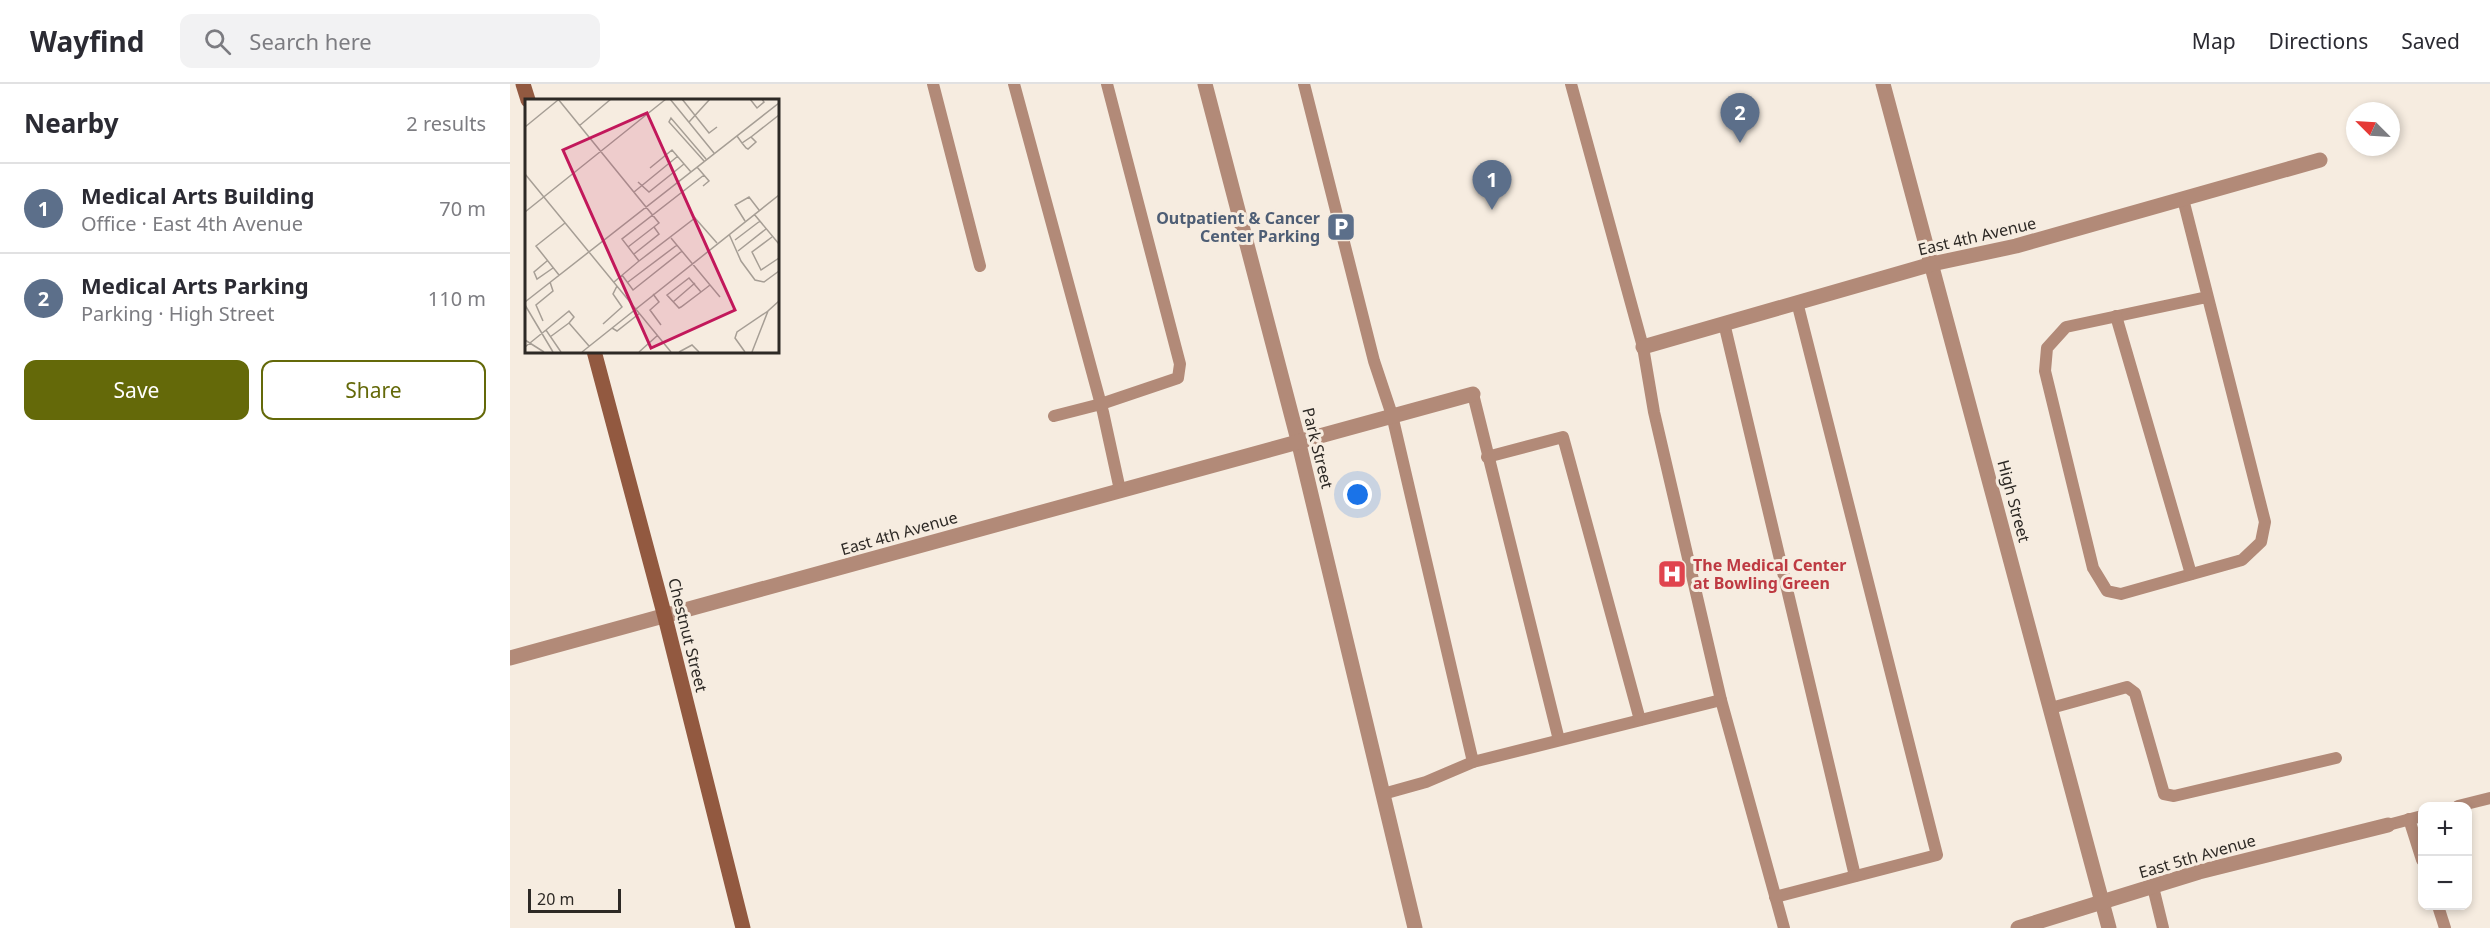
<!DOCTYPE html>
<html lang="en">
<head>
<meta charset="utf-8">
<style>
  :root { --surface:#fff; --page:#f2f2f3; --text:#2b2b33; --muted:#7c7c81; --line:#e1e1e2; --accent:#646909 }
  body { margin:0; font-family:"Noto Sans",sans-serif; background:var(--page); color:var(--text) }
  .controls { position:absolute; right:18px; bottom:18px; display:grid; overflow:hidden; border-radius:12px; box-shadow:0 3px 9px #0003 }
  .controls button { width:54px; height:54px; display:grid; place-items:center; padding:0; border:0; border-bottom:2px solid var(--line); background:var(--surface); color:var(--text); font:30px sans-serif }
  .compass { position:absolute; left:1836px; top:18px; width:54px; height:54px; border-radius:50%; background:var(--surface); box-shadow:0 3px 9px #0003; rotate:294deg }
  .scale { position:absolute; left:18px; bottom:15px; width:93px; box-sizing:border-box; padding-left:6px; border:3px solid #2d2925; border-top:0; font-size:16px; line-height:21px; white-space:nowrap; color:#2d2925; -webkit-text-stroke:4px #f6ece0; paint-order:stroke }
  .you { position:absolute; left:848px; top:411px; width:21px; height:21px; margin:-15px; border:4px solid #fff; border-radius:50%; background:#1a73e8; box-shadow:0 0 0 9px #1a73e833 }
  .badge { display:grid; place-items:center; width:39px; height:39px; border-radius:50%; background:var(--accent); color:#fff; font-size:20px; font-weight:700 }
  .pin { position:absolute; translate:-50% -50px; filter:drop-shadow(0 2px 3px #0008) }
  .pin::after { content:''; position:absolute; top:32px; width:21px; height:18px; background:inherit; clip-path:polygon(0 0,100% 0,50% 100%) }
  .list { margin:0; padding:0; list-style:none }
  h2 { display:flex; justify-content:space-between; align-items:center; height:78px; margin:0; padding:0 24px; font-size:26px }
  h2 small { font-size:20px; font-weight:400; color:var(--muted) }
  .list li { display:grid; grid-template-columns:39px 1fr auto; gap:18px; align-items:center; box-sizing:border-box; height:90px; padding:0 24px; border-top:2px solid var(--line) }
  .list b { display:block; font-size:22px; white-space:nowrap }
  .list p { margin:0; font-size:20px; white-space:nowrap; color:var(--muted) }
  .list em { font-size:20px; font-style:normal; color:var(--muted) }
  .actions { display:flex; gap:12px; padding:18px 24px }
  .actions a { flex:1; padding:14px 0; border:2px solid var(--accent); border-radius:12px; text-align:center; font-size:21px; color:var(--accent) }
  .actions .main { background:var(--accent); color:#fff }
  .icon { flex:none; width:33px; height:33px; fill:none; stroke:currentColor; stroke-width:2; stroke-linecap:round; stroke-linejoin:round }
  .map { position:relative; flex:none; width:1980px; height:844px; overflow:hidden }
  header { display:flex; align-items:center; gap:36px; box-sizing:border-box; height:84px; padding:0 30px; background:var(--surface); border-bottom:2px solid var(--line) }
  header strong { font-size:28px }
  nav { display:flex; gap:33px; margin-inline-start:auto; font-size:21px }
  .search { width:420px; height:54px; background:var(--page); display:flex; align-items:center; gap:15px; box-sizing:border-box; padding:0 21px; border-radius:12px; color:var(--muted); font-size:22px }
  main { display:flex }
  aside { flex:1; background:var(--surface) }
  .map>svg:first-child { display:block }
</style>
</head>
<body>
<header>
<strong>Wayfind</strong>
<div class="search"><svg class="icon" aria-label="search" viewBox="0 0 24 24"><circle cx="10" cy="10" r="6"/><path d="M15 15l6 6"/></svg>Search here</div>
<nav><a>Map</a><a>Directions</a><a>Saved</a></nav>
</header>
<main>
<aside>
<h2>Nearby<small>2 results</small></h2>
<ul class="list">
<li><span class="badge" style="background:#5c6f8a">1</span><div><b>Medical Arts Building</b><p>Office · East 4th Avenue</p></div><em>70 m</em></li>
<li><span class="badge" style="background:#5c6f8a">2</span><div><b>Medical Arts Parking</b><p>Parking · High Street</p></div><em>110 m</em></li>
</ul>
<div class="actions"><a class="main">Save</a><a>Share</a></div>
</aside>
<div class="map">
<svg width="1980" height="844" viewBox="0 0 1980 844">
  <rect width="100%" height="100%" fill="#f6ece0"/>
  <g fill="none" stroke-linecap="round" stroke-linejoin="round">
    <g stroke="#b28a78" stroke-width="12">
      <path d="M423 0 470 182"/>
      <path d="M504 0 593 328 610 406"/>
      <path d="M794 0 864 277 882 331 963 678 1211 616 1274 844"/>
      <path d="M1061 0 1133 263 1144 328 1211 616"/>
      <path d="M1673 115 1755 438 1751 458 1732 476 1611 510 1597 507 1583 484 1535 287 1537 264 1556 243 1697 213"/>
      <path d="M1606 232 1681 490"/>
      <path d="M1214 239 1345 792"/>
      <path d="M963 310 1049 656"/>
      <path d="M544 332 591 320 668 294 670 280 597 0"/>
      <path d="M977 373 1053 353 1130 636"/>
      <path d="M1541 624 1617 603 1625 609 1654 710 1664 712 1826 674"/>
      <path d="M873 710 916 698 963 678"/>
      <path d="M1948 722 1980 714"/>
      <path d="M1899 735 1912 776"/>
      <path d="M1878 741 1912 732"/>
      <path d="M1643 803 1653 844"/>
      <path d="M1265 813 1427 771 1287 218"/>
      <path d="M1928 822 1935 844"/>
    </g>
    <g stroke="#b28a78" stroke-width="15">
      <path d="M695 0 788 356 905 844"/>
      <path d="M1373 0 1599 844"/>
      <path d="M1133 263 1422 180 1506 162 1810 76"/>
      <path d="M0 574 963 310"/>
      <path d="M1508 844 1689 788 1878 741"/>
    </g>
    <g stroke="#925940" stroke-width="15">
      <path d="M13 0 18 16"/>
      <path d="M84 267 155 533 233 844"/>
    </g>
  </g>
  <defs>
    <g id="parking-square" transform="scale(1.5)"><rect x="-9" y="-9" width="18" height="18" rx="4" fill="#5c6f8a" stroke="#f6ece0"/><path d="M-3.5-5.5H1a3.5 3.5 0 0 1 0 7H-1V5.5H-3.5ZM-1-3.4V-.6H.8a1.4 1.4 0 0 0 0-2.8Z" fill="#fff"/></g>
    <g id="hospital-square" transform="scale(1.5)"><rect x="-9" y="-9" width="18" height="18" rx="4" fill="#e0444e" stroke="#f6ece0"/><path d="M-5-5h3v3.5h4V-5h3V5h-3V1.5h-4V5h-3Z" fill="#fff"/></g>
  </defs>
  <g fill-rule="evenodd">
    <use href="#parking-square" x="831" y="143"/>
    <use href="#hospital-square" x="1162" y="490"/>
  </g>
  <g text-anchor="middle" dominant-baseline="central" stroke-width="6" stroke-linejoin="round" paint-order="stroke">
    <g font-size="16" font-weight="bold" fill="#4e5e75" stroke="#f6ece0" text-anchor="end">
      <text x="810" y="134">Outpatient &amp; Cancer<tspan x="810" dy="18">Center Parking</tspan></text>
    </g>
    <g font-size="16" fill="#2d2925" stroke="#f6ece0">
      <text transform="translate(1467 152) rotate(-13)">East 4th Avenue</text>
      <text transform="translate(808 364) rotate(76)">Park Street</text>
      <text transform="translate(1504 417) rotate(75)">High Street</text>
      <text transform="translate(389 449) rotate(-16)">East 4th Avenue</text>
      <text transform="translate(178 551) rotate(76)">Chestnut Street</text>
      <text transform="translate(1687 772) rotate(-16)">East 5th Avenue</text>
    </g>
    <g font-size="16" font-weight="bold" fill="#be3a42" stroke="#f6ece0" text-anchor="start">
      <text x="1183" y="481">The Medical Center<tspan x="1183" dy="18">at Bowling Green</tspan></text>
    </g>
  </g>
  <g transform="translate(15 15)">
    <rect width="254" height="254" fill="#f6ece0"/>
    <path fill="none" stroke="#a69e95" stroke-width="1.5" d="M33 0 134 124 103 148M145 0 189 54M157 0 184 34 192 28M225 0 232 9 239 3 237 0M164 23 185 0M54 27 86 0M0 28 33 1M212 37 217 44 221 49 223 50 231 43 226 38 217 44M226 38 254 16M179 62 144 23 146 19 181 60M172 68 184 82 178 87M125 69 147 51 166 73M0 75 146 253M113 83 124 93 159 65M109 93 153 57M0 113 141 0M229 115 254 145M220 122 210 106 224 98 234 111M204 135 216 162 230 181 239 183 254 172M247 138 227 153 236 171 254 159M146 139 195 198M210 141 235 122M213 152 241 130M109 155 134 135 129 128M22 162 9 173 12 180 28 169M114 162 170 119 192 144M34 176 11 147 40 124M97 176 108 191 157 152M89 183 114 162 97 140 179 76M103 183 152 146M176 193 164 179 142 196 154 209 156 208 176 193 185 186M128 195 134 203 125 211 136 226M0 203 254 4M148 203 170 184M0 206 28 253M18 222 11 206 28 192 25 183M78 225 97 208 88 195 92 187M87 229 92 232 115 214M21 231 44 212 49 218 44 224 64 247M25 238 44 224M0 241 19 253M0 248 21 231 36 253M57 253 254 96M114 253 133 236M154 253 167 246 174 253M220 253 210 239 212 233 243 212M227 253 243 212 254 202"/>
    <path fill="#c2185b" fill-opacity="0.15" stroke="#c2185b" stroke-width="3" d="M122 14 210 211 126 249 38 51Z"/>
    <rect width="254" height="254" fill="none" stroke="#2d2925" stroke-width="3"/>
  </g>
</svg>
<div class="controls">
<button>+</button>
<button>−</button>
</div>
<svg class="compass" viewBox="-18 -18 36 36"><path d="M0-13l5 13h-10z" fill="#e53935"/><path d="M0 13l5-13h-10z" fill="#7c7c81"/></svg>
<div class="scale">20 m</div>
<div class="you"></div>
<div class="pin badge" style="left:982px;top:126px;background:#5c6f8a">1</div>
<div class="pin badge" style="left:1230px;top:59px;background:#5c6f8a">2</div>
</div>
</main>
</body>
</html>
